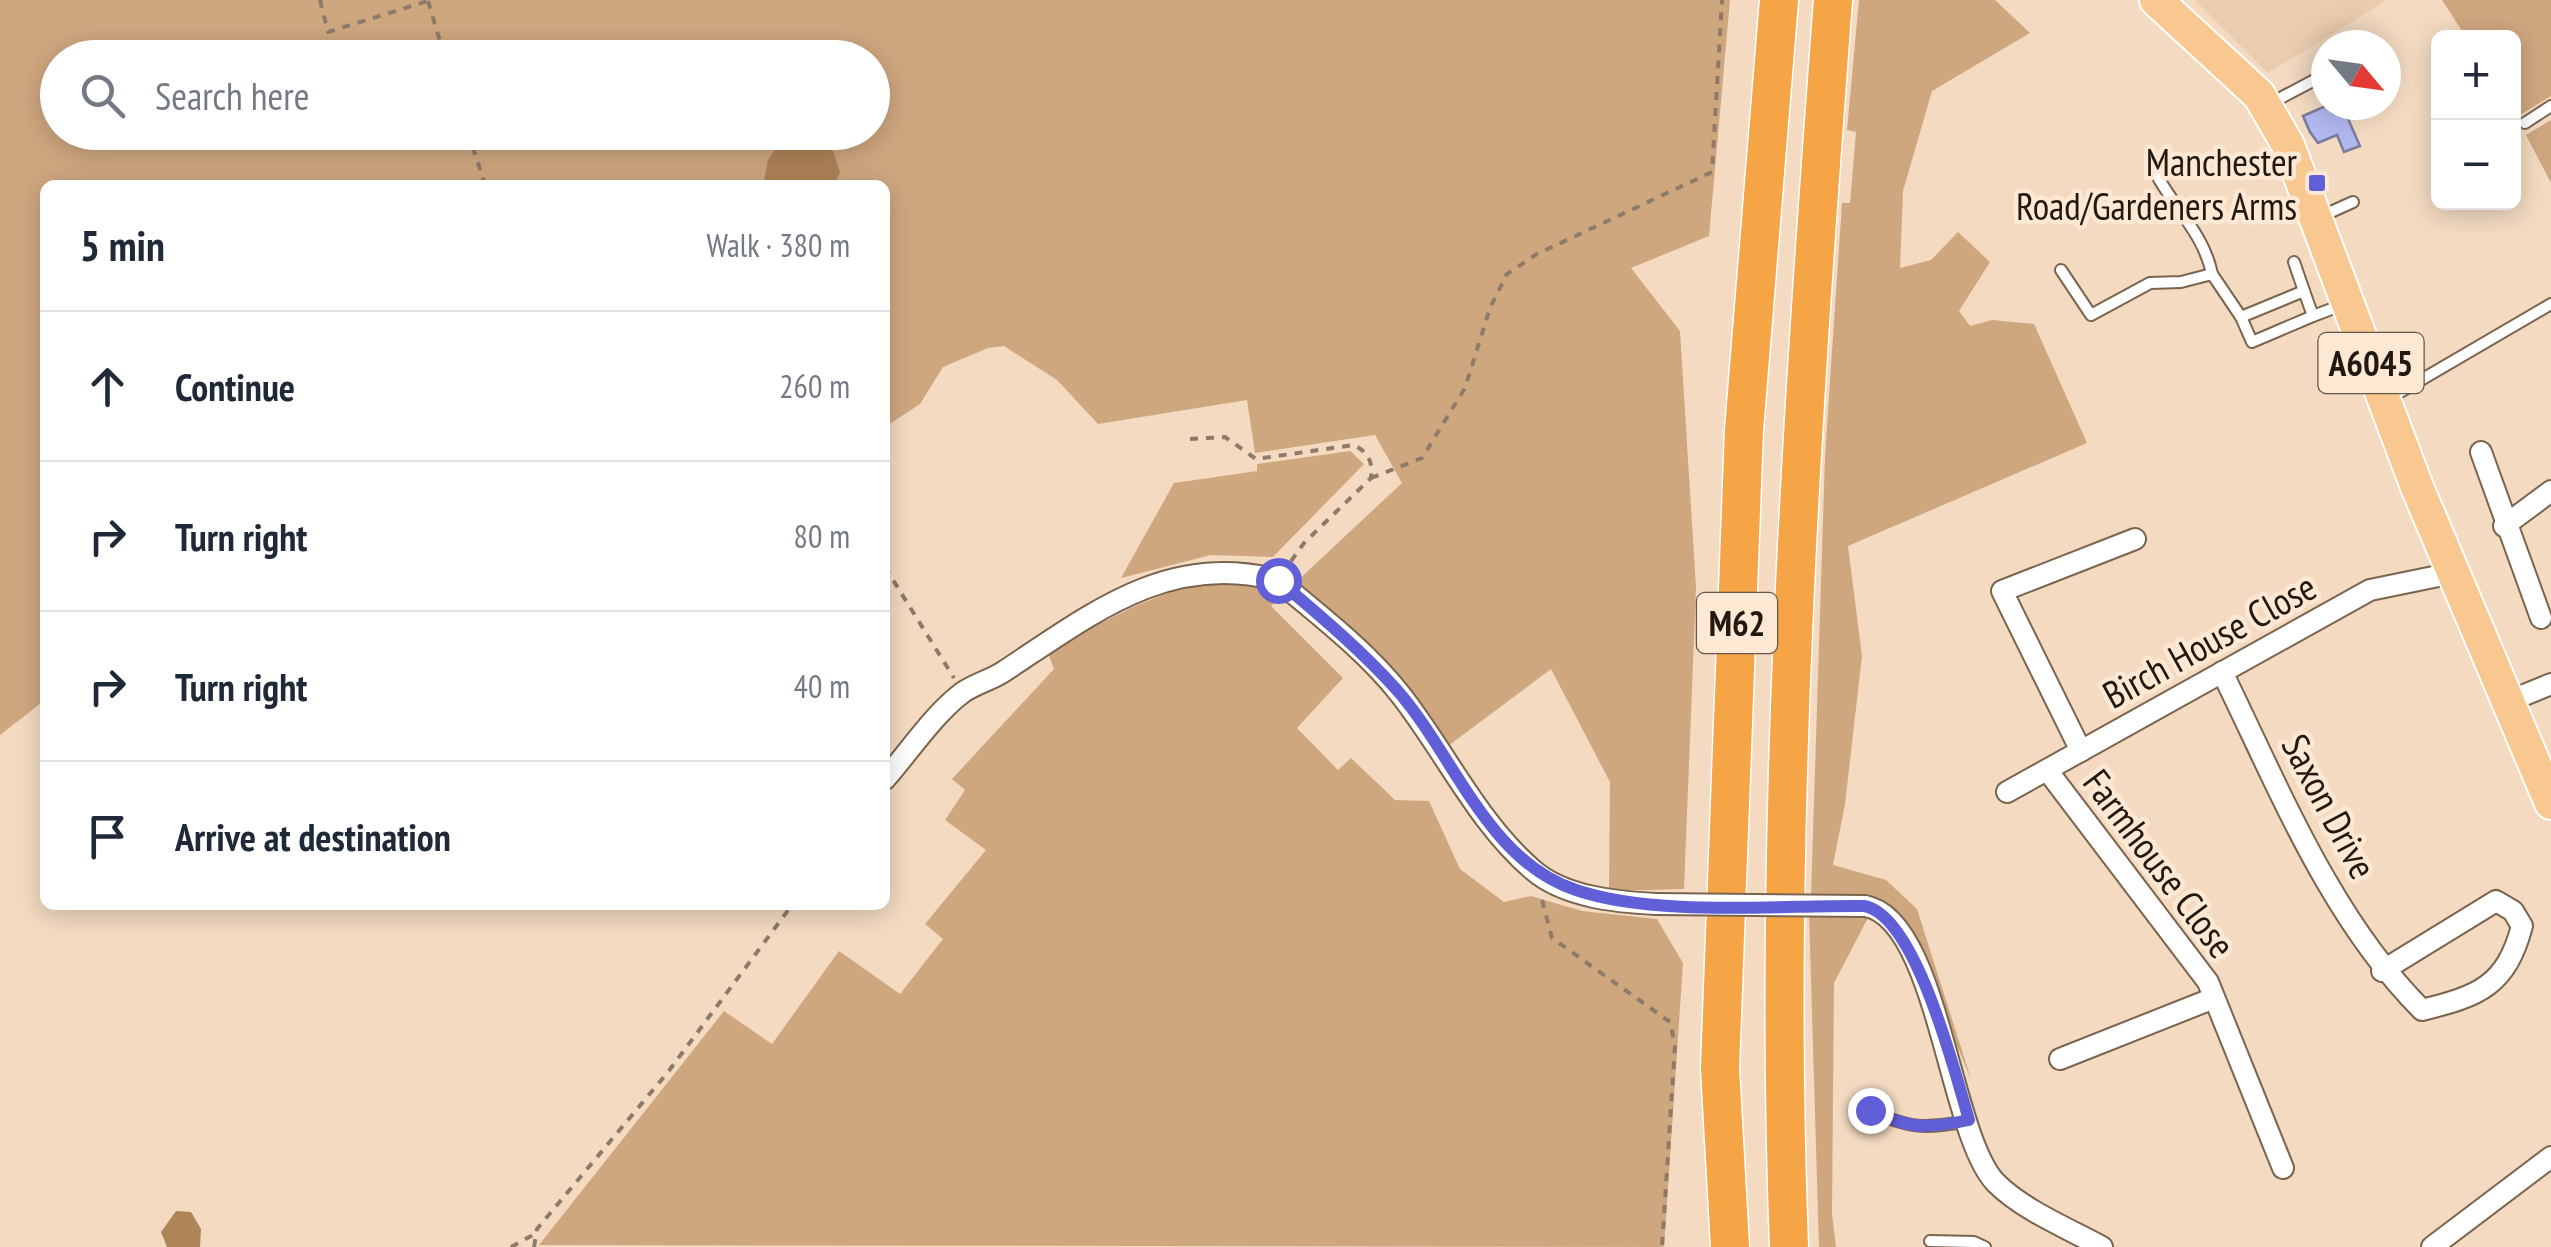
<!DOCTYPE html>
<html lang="en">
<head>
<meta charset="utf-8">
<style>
  :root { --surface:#fff; --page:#f2f2f3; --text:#1f2937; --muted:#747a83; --line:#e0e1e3 }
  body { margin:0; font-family:"PT Sans Narrow",sans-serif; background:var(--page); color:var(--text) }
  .controls { position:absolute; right:30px; top:30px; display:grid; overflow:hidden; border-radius:15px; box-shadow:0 5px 25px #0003 }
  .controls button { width:90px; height:90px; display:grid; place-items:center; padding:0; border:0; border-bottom:2px solid var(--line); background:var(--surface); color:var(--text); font:50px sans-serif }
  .compass { position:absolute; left:2311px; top:30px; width:90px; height:90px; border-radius:50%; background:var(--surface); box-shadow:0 5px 25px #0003; rotate:119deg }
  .stop { position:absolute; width:30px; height:30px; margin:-22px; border:8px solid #615fd8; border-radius:50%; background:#fff }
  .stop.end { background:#615fd8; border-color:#fff; box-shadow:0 2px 10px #0008 }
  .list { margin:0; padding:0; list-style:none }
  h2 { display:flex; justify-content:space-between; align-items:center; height:130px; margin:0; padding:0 40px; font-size:42px }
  h2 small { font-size:32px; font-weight:400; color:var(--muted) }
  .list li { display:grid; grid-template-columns:65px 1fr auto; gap:30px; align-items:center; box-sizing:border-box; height:150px; padding:0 40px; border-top:2px solid var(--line) }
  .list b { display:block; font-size:38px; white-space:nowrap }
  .list em { font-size:32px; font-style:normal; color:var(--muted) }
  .icon { flex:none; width:55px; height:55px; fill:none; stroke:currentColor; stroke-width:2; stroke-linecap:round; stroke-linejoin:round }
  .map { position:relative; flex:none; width:2551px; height:1247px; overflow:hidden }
  .search { position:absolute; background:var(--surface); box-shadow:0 5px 25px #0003; left:40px; top:40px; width:850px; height:110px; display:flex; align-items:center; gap:25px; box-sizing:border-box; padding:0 35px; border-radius:55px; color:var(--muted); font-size:38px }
  .panel { position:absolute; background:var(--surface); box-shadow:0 5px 25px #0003; left:40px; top:180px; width:850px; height:730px; border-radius:15px }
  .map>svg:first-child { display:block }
</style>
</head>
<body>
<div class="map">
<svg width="2551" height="1247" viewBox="0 0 2551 1247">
  <rect width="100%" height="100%" fill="#f3dac1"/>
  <path fill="#ebccaf" d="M2195 0H2387L2268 73Z"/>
  <g fill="#cfa77f">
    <path d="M0 0H1730L1709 236 1631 268 1680 331 1696 588 1684 889 1609 891 1610 782 1551 669 1448 746 1295 583 1402 483 1375 435 1255 453 1247 400 1098 424 1057 380 1004 346 988 348 943 367 920 404 885 427V185H833V144L827 133 872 132V58H58V132L786 133 763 185H45V700L0 735Z"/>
    <path d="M1859 0H1995L2030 33 1932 91 1903 191 1900 268 1931 260 1958 232 1990 262 1959 311 1970 326 1992 320 2034 324 2087 443 1848 546 1862 656 1845 804 1833 865 1886 880 1917 909 1971 1079 1906 925C1878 895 1849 897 1811 896L1825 456 1842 203H1850L1856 132 1847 130Z"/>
    <path d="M2442 0H2551V96L2517 117 2514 111V38L2466 37Z"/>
    <path d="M2551 120V183L2526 135Z"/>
    <path d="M1350 451 1364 464 1273 557 1211 555 1121 578 1174 483 1257 471V464Z"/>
    <path d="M1201 581 1252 586 1283 596 1271 606 1343 678 1297 728 1338 770 1351 758 1395 800 1429 801 1460 869 1504 902 1531 896 1582 911 1657 919 1683 963 1664 1247 539 1245 724 1011 772 1044 839 951 900 994 943 939 925 924 986 850 945 820 965 790 952 779 1054 669 1047 650 1137 605Z"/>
    <path d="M1809 912 1869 916 1834 983 1832 1214 1836 1247H1819Z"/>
  </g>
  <g fill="#af8458">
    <path d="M786 133H827L840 172 835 184 763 185 768 160Z"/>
    <path d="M176 1211 191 1212 201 1229 200 1247H167L161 1232Z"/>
  </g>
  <path fill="#b1b7ef" stroke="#797c99" stroke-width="2.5" d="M2328 105H2342L2360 146 2344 152 2337 135 2318 143 2310 132 2303 116Z"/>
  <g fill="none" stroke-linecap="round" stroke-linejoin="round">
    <g stroke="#7a644e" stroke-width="14">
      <g id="service">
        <path d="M2271 103 2326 74"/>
        <path d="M2525 123 2551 106"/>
        <path d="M2155 172C2174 208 2204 234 2212 274"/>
        <path d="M2322 216 2353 202"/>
        <path d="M2294 262 2304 291"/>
        <path d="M2061 270 2091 315 2150 283 2181 282 2212 274 2241 317 2304 291 2313 316 2342 305"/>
        <path d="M2241 317 2252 342 2313 316"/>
        <path d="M2390 398 2551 304"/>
        <path d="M1869 1110C1910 1129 1925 1129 1968 1121"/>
        <path d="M1930 1241 1974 1242 1985 1247"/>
      </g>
    </g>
    <g stroke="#7a644e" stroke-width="24">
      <g id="minor">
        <path d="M2481 452 2541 618"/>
        <path d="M2504 526 2551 491"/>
        <path d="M2222 672C2279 788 2330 918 2422 1010 2479 996 2506 986 2522 926L2513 911 2496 901 2382 971"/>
        <path d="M2507 702 2551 684"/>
        <path d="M2081 751 2002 591 2135 539"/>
        <path d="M2047 770 2208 982 2283 1168"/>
        <path d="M885 779C909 752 933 715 962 693 974 684 991 680 1003 672 1090 615 1168 551 1277 580 1319 615 1366 651 1400 694 1445 751 1477 822 1533 870 1564 897 1616 902 1656 904"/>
        <path d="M2007 792 2370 590 2453 573"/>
        <path d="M1865 906C1938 918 1949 1135 1996 1183 2023 1210 2069 1229 2102 1247"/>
        <path d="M2060 1059 2214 998"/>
        <path d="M2432 1247 2551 1157"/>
      </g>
    </g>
    <g stroke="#fff" stroke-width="36">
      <path id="primary" d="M2156 0 2259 95 2288 145 2417 487 2551 803"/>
    </g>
    <g stroke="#fff" stroke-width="41">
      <g id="motorway">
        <path d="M1730 1247 1720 1068 1744 430 1779 0"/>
        <path d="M1789 1247C1773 831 1802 414 1833 0"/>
      </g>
    </g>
    <g stroke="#8d7b6a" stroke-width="4" stroke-dasharray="8 8" stroke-linecap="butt">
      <path d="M320 0 328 32 431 0"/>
      <path d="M428 1 445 58"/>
      <path d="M468 132 485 185"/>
      <path d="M1190 439 1225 437 1256 459 1354 445C1369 453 1373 462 1371 478L1304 543 1289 564"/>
      <path d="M1371 478 1422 458 1465 388 1490 308 1507 274 1537 254 1712 172 1722 0"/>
      <path d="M885 567 954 678"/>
      <path d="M1542 900 1552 938 1670 1022 1675 1045 1662 1247"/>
      <path d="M511 1247 533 1235"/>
      <path d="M534 1247 537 1229 668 1072 792 905"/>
    </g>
    <use href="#service" stroke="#fff" stroke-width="10"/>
    <use href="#minor" stroke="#fff" stroke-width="20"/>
    <use href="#primary" stroke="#f9c890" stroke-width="32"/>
    <use href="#motorway" stroke="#f5a446" stroke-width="38"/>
    <g stroke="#7a644e" stroke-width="24" stroke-linecap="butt">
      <path id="minor-bridge" d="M1656 904 1865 906"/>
    </g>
    <use href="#minor-bridge" stroke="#fff" stroke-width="20"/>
  </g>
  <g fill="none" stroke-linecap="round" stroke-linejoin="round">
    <path stroke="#615fd8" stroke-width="12" d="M1278 580C1318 614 1360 649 1396 689 1454 754 1487 861 1576 890 1655 917 1779 905 1864 906 1916 915 1955 1073 1969 1120 1926 1129 1910 1129 1870 1110"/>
  </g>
  <rect fill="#615fd8" stroke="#fde8d4" stroke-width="4" x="2307" y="173" width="20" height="20" rx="5"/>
  <g text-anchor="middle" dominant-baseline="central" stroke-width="9" stroke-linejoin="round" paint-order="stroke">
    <g fill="#fde8d4" stroke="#63564a" stroke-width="2.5">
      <rect x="2318.5" y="333" width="105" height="60" rx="8"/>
      <rect x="1697" y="593" width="80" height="60" rx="8"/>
    </g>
    <g font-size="35" font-weight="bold" fill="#21180f">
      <text x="2371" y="363">A6045</text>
      <text x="1737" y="623">M62</text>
    </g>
    <g font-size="38" fill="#21180f" stroke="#fde8d4" text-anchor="end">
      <text x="2297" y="161">Manchester<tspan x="2297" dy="44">Road/Gardeners Arms</tspan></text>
    </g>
    <g font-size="38" fill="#21180f" stroke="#fde8d4">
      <text transform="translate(2209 640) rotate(-29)">Birch House Close</text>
      <text transform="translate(2330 806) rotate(62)">Saxon Drive</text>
      <text transform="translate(2160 863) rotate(53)">Farmhouse Close</text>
    </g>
  </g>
</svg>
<div class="controls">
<button>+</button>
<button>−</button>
</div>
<svg class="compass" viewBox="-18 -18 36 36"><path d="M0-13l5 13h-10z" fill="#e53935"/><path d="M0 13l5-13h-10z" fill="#747a83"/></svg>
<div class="stop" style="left:1278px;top:580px"></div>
<div class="stop end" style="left:1870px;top:1110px"></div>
<div class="search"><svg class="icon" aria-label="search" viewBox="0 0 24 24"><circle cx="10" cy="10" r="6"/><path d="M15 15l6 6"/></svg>Search here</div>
<section class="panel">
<h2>5 min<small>Walk · 380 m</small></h2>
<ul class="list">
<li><svg class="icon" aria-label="ahead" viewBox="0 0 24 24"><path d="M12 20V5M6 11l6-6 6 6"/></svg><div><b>Continue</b></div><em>260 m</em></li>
<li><svg class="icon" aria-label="right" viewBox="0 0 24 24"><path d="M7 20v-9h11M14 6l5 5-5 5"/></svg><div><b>Turn right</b></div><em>80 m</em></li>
<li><svg class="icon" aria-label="right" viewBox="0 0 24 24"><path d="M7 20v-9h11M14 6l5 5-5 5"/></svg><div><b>Turn right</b></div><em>40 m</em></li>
<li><svg class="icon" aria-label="arrive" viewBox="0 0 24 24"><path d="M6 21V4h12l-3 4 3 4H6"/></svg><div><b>Arrive at destination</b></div></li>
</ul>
</section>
</div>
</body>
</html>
